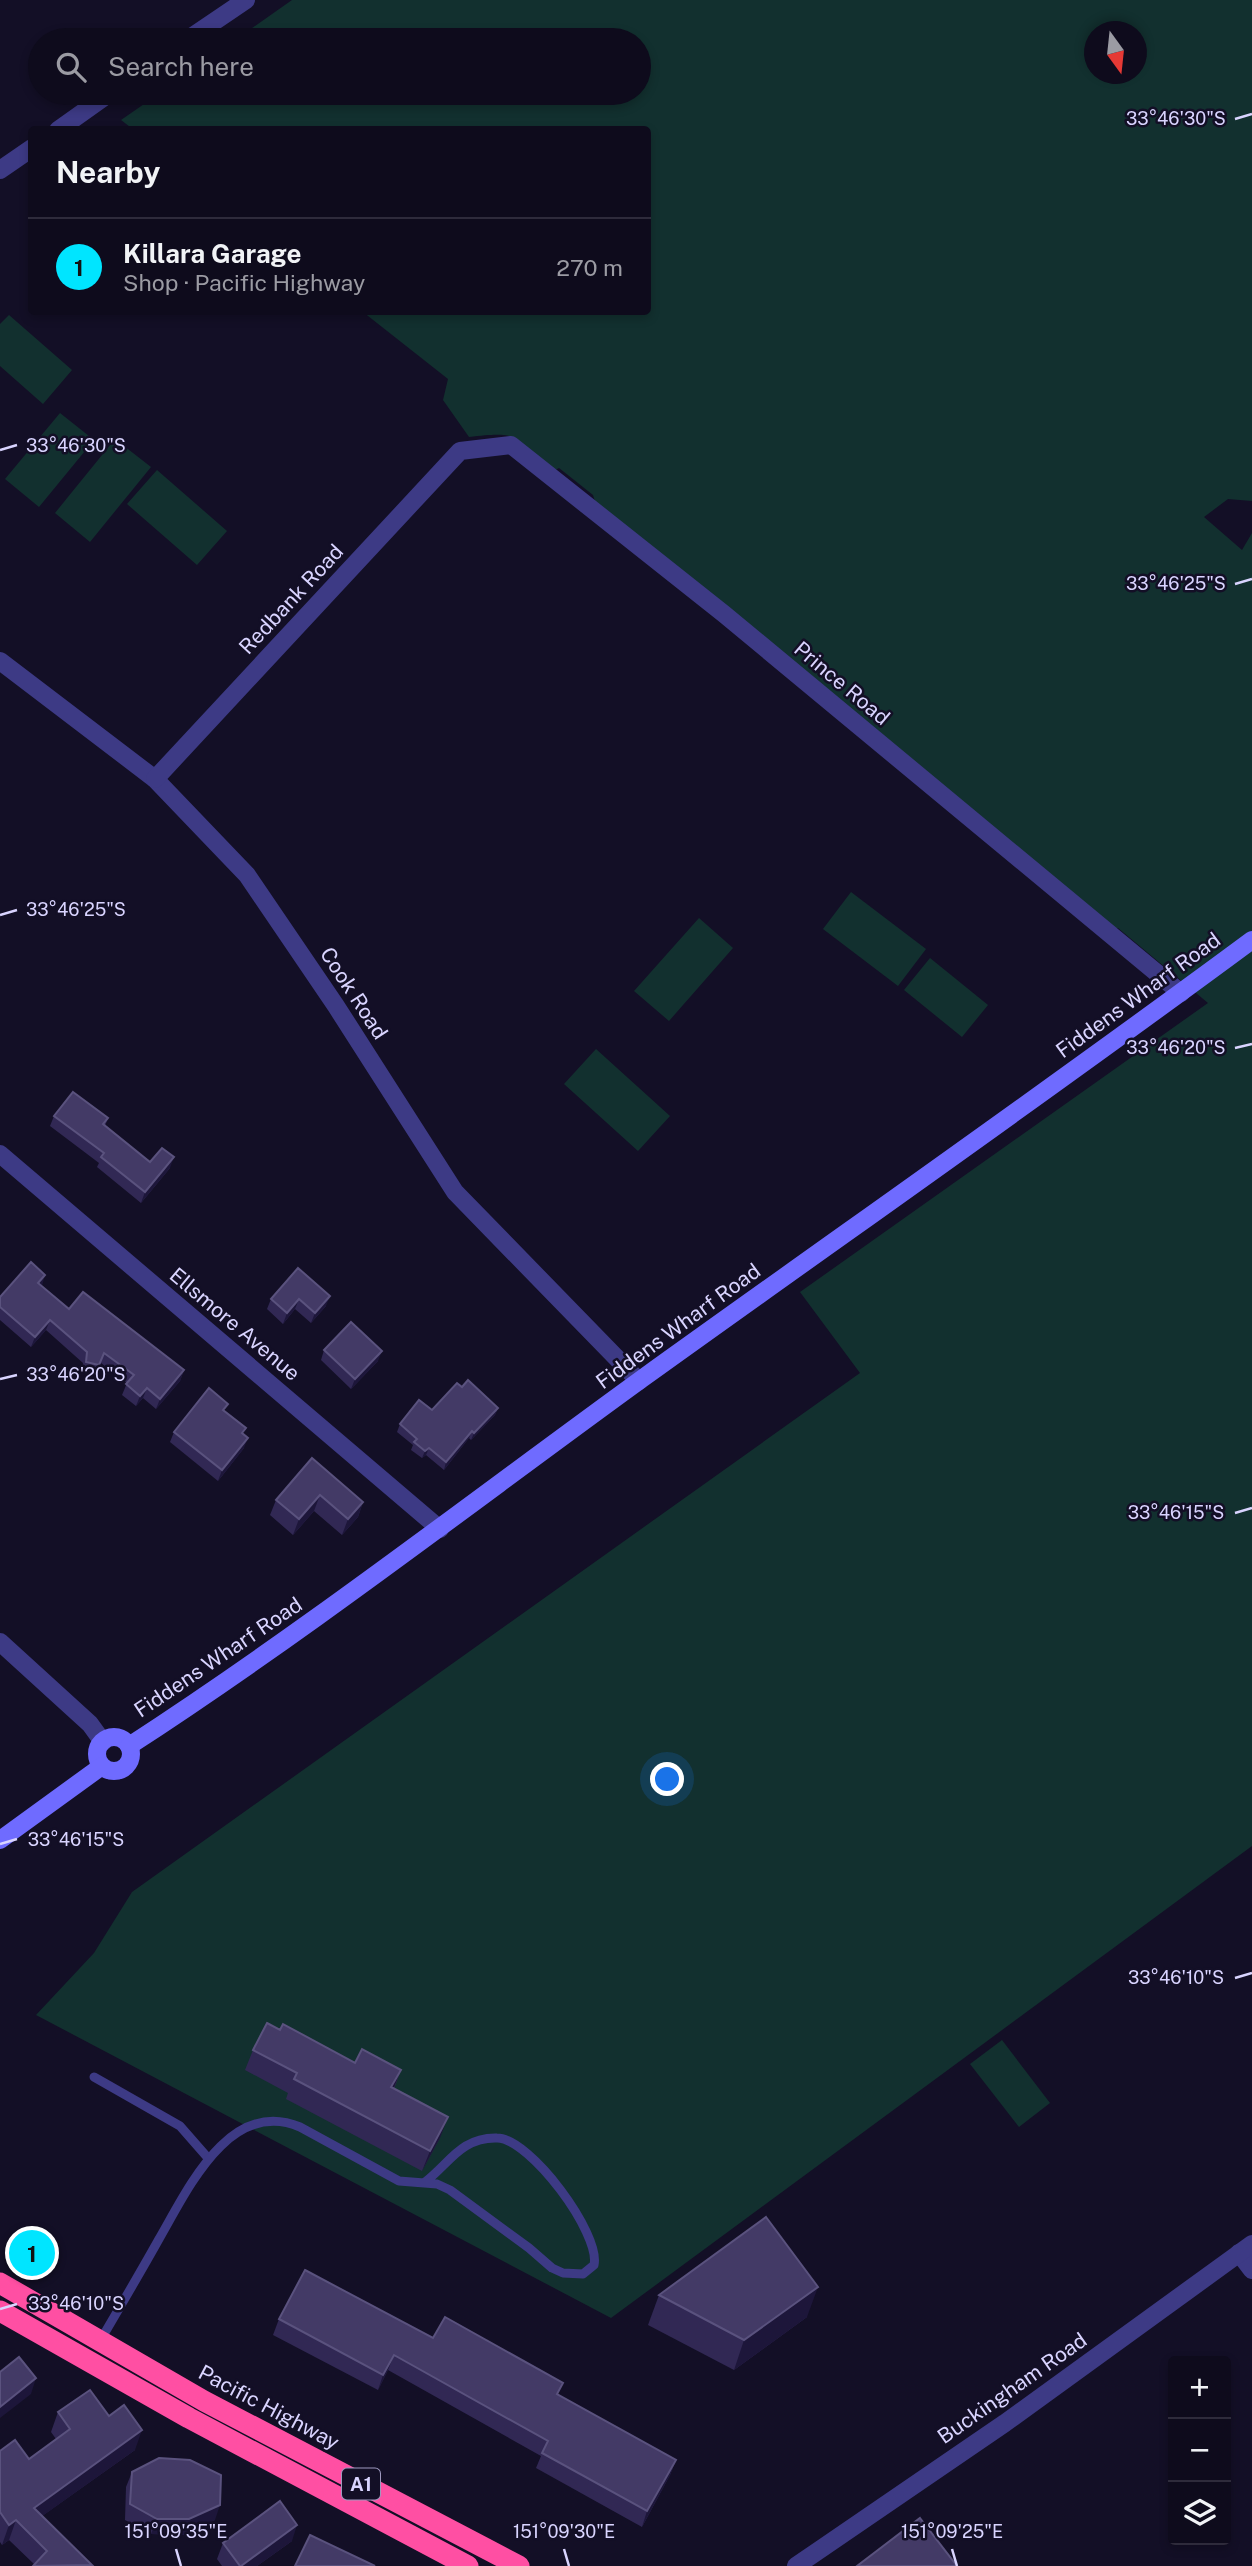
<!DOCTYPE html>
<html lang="en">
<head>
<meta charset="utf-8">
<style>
  :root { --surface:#0e0b1c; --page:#1c1929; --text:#f1f3f6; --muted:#9b9ba3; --line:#2e2b3b; --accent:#00e5ff }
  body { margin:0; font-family:"Public Sans",sans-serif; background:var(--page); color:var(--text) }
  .controls { position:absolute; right:21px; bottom:21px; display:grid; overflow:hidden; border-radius:7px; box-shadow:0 4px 10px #0003 }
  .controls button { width:63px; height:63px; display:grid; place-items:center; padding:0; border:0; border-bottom:2px solid var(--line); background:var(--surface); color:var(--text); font:35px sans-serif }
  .compass { position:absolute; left:1084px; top:21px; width:63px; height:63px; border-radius:50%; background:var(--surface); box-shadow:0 4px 10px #0003; rotate:165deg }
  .you { position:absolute; left:668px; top:1780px; width:24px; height:24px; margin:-18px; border:5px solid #fff; border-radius:50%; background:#1a73e8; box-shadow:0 0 0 10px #1a73e833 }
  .badge { display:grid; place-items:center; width:46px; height:46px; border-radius:50%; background:var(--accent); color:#111; font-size:23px; font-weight:700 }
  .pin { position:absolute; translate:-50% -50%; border:4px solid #fff; box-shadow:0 2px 7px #0006 }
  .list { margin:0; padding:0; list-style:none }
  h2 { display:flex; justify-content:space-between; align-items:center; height:91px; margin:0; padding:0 28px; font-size:30px }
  h2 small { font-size:23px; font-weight:400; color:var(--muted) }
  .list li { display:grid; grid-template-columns:46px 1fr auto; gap:21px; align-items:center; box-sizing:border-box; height:98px; padding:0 28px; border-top:2px solid var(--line) }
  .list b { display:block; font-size:26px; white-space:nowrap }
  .list p { margin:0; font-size:23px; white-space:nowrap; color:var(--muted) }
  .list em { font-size:23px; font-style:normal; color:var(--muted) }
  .icon { flex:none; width:38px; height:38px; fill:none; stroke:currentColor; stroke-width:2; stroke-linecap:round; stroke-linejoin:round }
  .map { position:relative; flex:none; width:1252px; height:2566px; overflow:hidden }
  .search { position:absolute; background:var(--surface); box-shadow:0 4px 10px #0003; left:28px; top:28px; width:623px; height:77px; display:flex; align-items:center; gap:18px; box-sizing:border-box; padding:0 24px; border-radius:38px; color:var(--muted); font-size:26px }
  .panel { position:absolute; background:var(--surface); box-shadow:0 4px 10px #0003; left:28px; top:126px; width:623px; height:189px; border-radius:7px }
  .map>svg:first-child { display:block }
</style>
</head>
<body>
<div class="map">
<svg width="1252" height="2566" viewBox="0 0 1252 2566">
  <rect width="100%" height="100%" fill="#130f26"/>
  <g fill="#12302f" fill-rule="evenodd">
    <path d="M292 0H1252V501L1228 499 1204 517 1242 550 1252 533V1846L611 2318 36 2015 94 1953 132 1892 860 1373 800 1292 1208 1003 1118 928 1112 931 598 511 593 495 559 468 548 474C516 435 520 431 469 437L443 400 448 379 363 312H648V130H134L121 120 160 93H639V40H235ZM1094 32H1136V74H1094Z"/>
    <path d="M9 315 72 370 43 404 0 366V324Z"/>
    <path d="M60 413 94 440 39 507 5 479Z"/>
    <path d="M115 439 151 467 90 542 55 513Z"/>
    <path d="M157 470 227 531 197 565 127 504Z"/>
    <path d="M851 892 926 949 898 986 823 929Z"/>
    <path d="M699 918 733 948 669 1021 634 991Z"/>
    <path d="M930 958 988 1005 962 1037 904 990Z"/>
    <path d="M596 1049 670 1116 638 1151 564 1084Z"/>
    <path d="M1002 2040 1050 2103 1019 2127 970 2064Z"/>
  </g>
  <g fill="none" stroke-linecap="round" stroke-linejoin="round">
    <g stroke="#3d3a85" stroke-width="9">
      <path d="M94 2077 180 2126 208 2158"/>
      <path d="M100 2341C120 2307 140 2273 159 2239 187 2191 229 2097 300 2127L399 2181 437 2184 450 2190 529 2248 552 2268 563 2273 583 2274 594 2265C601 2234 530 2138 497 2138 461 2137 449 2164 425 2182"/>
    </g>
    <g stroke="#3d3a85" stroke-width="18">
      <path d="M187 40 246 0"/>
      <path d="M58 130 110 93"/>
      <path d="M0 170 32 148"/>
      <path d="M0 661 155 779 247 875 336 1006 455 1192 639 1381"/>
      <path d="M155 779 460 451 511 445 724 614 1181 993"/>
      <path d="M0 1154 440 1529"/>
      <path d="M0 1642 90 1724 103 1742"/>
      <path d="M1239 2253 1252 2270"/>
      <path d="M796 2566 1005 2423 1252 2244"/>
    </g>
    <g stroke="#6f6bff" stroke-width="18">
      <circle cx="114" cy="1754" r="17"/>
      <path d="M129 1746C306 1631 472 1502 643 1378 846 1232 1051 1089 1252 940"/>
      <path d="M0 1840 102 1766"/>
    </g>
    <g stroke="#ff4fa3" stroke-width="21">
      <path d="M0 2283 204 2401 519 2566"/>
      <path d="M0 2311 189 2418 468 2566"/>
    </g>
  </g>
  <g fill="#312854">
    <path d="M54 1116 108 1118 105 1126 150 1162 170 1168 141 1203 97 1167 99 1163 50 1126Z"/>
    <path d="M298 1268 326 1306 311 1323 295 1309 283 1324 267 1309 271 1299Z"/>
    <path d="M41 1286 69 1309 184 1370 180 1381 156 1409 143 1398 136 1406 122 1395 127 1383 101 1363 96 1376 82 1372 83 1363 46 1330 31 1347 0 1320V1297Z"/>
    <path d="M324 1350 378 1361 351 1389 321 1360Z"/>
    <path d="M462 1387 498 1408 495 1415 471 1440 469 1438 444 1470 426 1455 422 1458 411 1450 413 1445 397 1432 400 1424 432 1410Z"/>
    <path d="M174 1432 244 1435V1448L218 1481 170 1442Z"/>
    <path d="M312 1458 363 1502 358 1517 342 1535 314 1511 293 1535 270 1515 276 1500Z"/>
    <path d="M280 2030 355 2063 401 2070 394 2089 440 2138 422 2171 286 2099 288 2093 245 2070 253 2050Z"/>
    <path d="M659 2295 807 2317 734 2370 648 2325Z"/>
    <path d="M279 2319 433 2338 559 2395 676 2460 670 2475 642 2527 536 2468 541 2456 388 2370 378 2390 273 2335Z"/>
    <path d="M58 2412 135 2450 42 2516 92 2565 34 2564 9 2540 2 2545 0 2542V2451L29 2459 56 2439 51 2432Z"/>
    <path d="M132 2472 215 2520 183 2535 151 2534 125 2520 126 2487Z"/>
    <path d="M292 2541 257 2566H222L217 2559 223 2543Z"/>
  </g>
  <g fill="#1d163a">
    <path d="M174 1157 170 1168 141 1203 145 1192Z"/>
    <path d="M45 1275 42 1286 38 1283Z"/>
    <path d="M330 1296 326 1306 311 1323 315 1313Z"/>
    <path d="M299 1299 295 1309 283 1324 287 1313Z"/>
    <path d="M50 1320 46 1330 31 1347 35 1337Z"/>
    <path d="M382 1351 378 1361 351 1389 355 1379Z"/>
    <path d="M184 1370 180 1381 156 1409 160 1399Z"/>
    <path d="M147 1388 143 1398 136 1406 140 1396Z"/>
    <path d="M498 1408 495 1415 471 1440 474 1433Z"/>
    <path d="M472 1431 469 1438 444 1470 446 1462Z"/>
    <path d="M248 1438 244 1448 218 1481 222 1470Z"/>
    <path d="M429 1448 426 1455 422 1458 425 1451Z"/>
    <path d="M320 1495 314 1511 293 1535 299 1519Z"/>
    <path d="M363 1502 358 1517 342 1535 348 1519Z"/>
    <path d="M401 2070 393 2090 391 2087Z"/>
    <path d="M448 2117 440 2138 422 2171 430 2151Z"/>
    <path d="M818 2287 807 2317 734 2370 744 2340Z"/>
    <path d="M394 2355 388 2370 378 2390 383 2375Z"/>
    <path d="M36 2378 31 2394 0 2418V2407Z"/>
    <path d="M142 2430 135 2450 27 2527 34 2508Z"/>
    <path d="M676 2460 670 2475 642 2527 647 2511Z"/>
    <path d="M220 2505 215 2520 183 2535 151 2534 157 2519Z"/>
    <path d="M16 2520 9 2540 2 2545 9 2525Z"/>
    <path d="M297 2525 292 2541 257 2566H241Z"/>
  </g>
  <g fill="#433a66" stroke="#5a527e" stroke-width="2">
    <path d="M73 1092 108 1118 103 1124 150 1162 162 1148 174 1157 145 1192 101 1157 104 1153 54 1116Z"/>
    <path d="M31 1262 45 1275 38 1283 69 1309 83 1292 184 1370 160 1399 147 1388 140 1396 126 1384 134 1375 104 1353 99 1365 86 1362 87 1352 50 1320 35 1337 0 1307V1297Z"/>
    <path d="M298 1268 330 1296 315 1313 299 1299 287 1313 271 1299Z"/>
    <path d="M351 1322 382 1351 355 1379 324 1350Z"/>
    <path d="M468 1380 498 1408 474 1433 472 1431 446 1462 429 1448 425 1451 414 1442 417 1439 400 1424 419 1400 432 1410 457 1383 462 1387Z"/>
    <path d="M209 1388 228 1404 223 1410 246 1428 242 1433 248 1438 222 1470 174 1432Z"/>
    <path d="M312 1458 363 1502 348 1519 320 1495 299 1519 276 1500Z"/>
    <path d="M267 2023 280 2030 283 2024 355 2063 362 2049 401 2070 391 2087 448 2117 430 2151 294 2079 297 2073 253 2050Z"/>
    <path d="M766 2217 818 2287 744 2340 659 2295Z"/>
    <path d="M305 2270 433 2338 445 2317 563 2383 557 2394 676 2460 647 2511 542 2453 548 2441 394 2355 383 2375 279 2319Z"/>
    <path d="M19 2357 36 2378 0 2407V2372Z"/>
    <path d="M90 2390 109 2416 124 2405 142 2430 34 2508 92 2565 33 2566 47 2551 16 2520 9 2525 0 2512V2451L15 2440 29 2459 70 2429 58 2412Z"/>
    <path d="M159 2458 190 2460 221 2475 220 2505 189 2519H157L130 2504 132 2472Z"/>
    <path d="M280 2501 297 2525 241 2566H240L223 2543Z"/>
    <path d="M920 2518 957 2566H857Z"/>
    <path d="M310 2535 375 2566H295Z"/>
  </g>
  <path fill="none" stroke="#d9d4ff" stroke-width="2.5" d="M1235 119 1252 114M0 450 17 445M1235 584 1252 579M0 915 17 910M1235 1048 1252 1044M0 1379 17 1375M1235 1513 1252 1508M0 1844 17 1839M1235 1978 1252 1973M0 2309 17 2304M176 2549 181 2566M564 2549 569 2566M952 2549 957 2566"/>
  <g text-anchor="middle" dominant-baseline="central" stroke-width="5" stroke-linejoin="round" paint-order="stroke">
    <rect fill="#130f26" stroke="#9e99be" stroke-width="2" x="342" y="2468.5" width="38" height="31" rx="5"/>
    <g font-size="19" font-weight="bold" fill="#d9d4ff">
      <text x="361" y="2484">A1</text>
    </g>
    <g font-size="21" fill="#d9d4ff" stroke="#130f26">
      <text transform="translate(291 599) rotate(-47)">Redbank Road</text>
      <text transform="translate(842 683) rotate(40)">Prince Road</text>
      <text transform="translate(354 993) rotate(57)">Cook Road</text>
      <text transform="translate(1138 995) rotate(-36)">Fiddens Wharf Road</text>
      <text transform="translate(235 1324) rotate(40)">Ellsmore Avenue</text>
      <text transform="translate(678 1326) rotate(-36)">Fiddens Wharf Road</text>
      <text transform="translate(218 1657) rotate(-34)">Fiddens Wharf Road</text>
      <text transform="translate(1012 2388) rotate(-35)">Buckingham Road</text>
      <text transform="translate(269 2407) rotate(28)">Pacific Highway</text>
    </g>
  </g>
  <g font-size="18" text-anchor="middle" fill="#d9d4ff" stroke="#130f26" stroke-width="5" stroke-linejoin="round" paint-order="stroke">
    <text x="1176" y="125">33°46'30"S</text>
    <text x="76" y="452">33°46'30"S</text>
    <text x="1176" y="590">33°46'25"S</text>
    <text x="76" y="916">33°46'25"S</text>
    <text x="1176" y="1054">33°46'20"S</text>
    <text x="76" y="1381">33°46'20"S</text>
    <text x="1176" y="1519">33°46'15"S</text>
    <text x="76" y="1846">33°46'15"S</text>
    <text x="1176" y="1984">33°46'10"S</text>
    <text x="76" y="2310">33°46'10"S</text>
    <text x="176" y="2538">151°09'35"E</text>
    <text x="564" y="2538">151°09'30"E</text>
    <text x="952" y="2538">151°09'25"E</text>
  </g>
</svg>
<div class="controls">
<button>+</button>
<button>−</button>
<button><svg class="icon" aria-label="layers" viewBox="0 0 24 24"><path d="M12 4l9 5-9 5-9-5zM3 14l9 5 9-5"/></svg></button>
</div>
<svg class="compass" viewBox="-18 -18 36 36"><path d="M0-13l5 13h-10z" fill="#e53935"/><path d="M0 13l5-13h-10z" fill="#9b9ba3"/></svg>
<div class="you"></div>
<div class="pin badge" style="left:32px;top:2253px">1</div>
<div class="search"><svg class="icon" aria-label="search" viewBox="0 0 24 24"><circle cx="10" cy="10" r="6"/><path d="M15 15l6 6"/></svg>Search here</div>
<section class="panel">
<h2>Nearby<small></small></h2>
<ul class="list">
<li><span class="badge">1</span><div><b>Killara Garage</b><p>Shop · Pacific Highway</p></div><em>270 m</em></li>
</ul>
</section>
</div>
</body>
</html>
